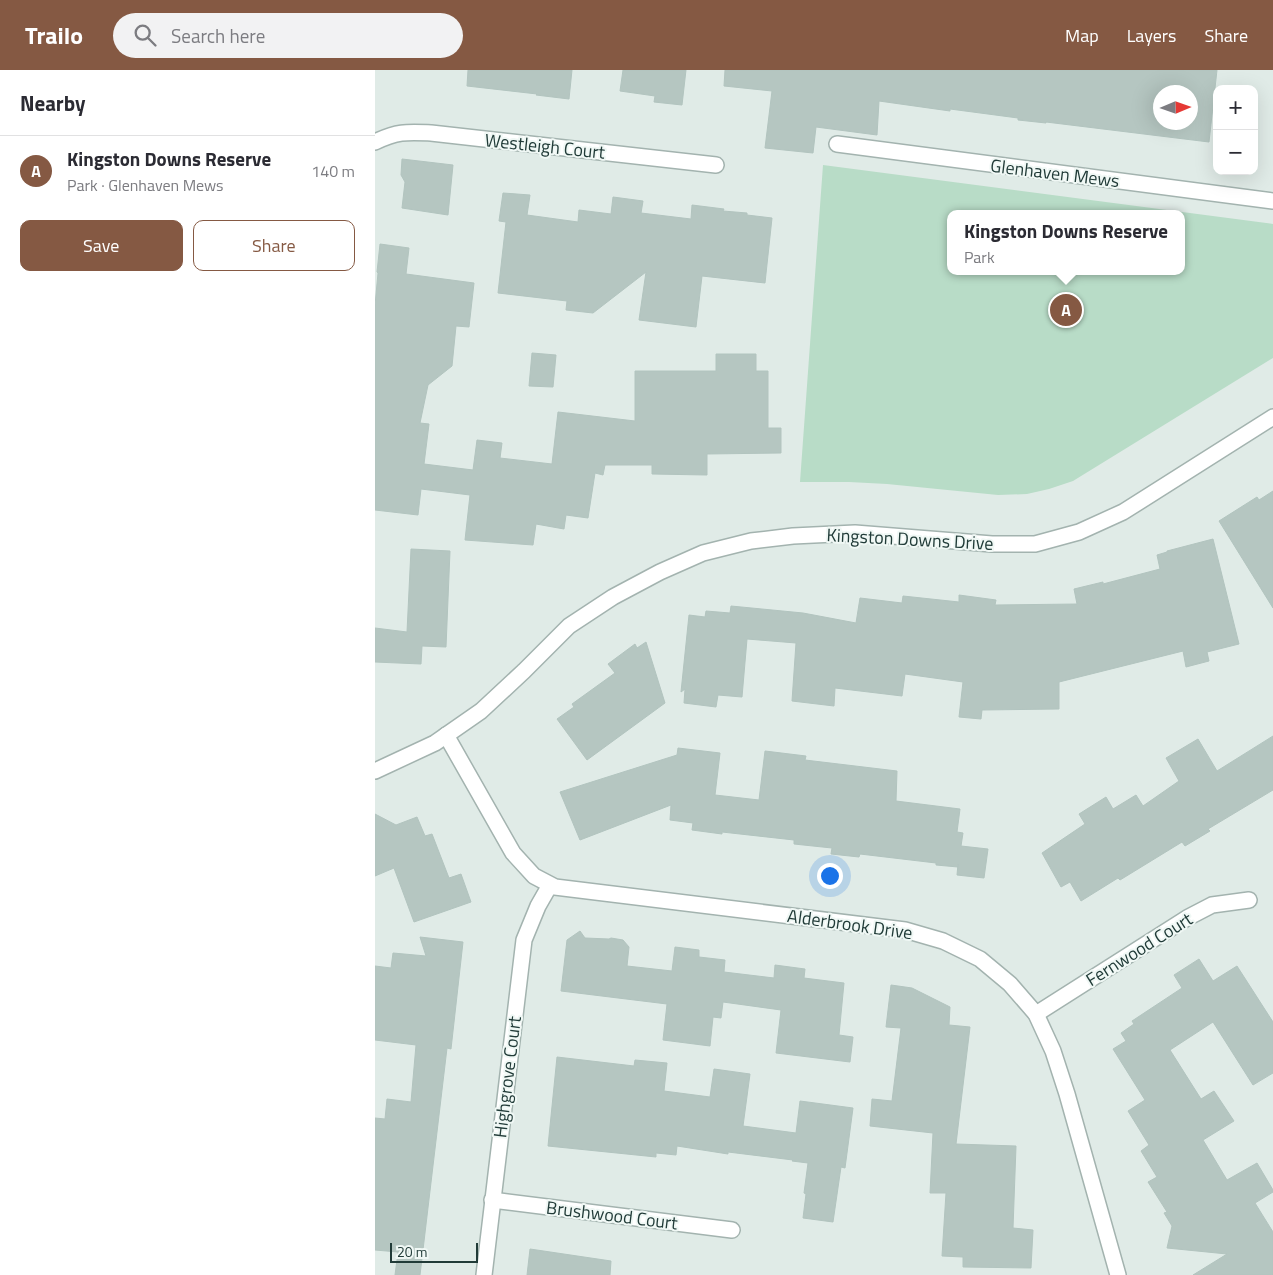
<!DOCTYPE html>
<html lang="en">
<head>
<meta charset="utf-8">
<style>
  :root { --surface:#fff; --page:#f2f2f3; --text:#2b2b33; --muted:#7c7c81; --line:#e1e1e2; --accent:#855943 }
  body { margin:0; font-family:"Titillium Web",sans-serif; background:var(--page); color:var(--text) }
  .controls { position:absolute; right:15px; top:15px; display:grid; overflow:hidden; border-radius:10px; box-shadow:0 5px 20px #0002 }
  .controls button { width:45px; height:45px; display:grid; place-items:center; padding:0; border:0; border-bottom:1px solid var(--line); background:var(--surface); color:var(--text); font:25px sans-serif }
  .compass { position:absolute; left:778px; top:15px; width:45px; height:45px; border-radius:50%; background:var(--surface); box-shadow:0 5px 20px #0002; rotate:88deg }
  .scale { position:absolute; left:15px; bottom:12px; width:88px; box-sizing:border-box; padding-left:5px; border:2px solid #213b38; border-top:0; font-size:14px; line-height:18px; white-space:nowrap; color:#213b38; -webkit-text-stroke:4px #f0f8f5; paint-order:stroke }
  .you { position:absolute; left:454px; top:805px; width:18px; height:18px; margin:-12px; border:4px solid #fff; border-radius:50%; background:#1a73e8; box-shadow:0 0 0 8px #1a73e833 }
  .badge { display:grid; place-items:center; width:32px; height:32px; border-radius:50%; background:var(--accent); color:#fff; font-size:16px; font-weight:700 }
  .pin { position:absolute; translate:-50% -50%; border:2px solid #fff; box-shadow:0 1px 5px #0006 }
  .popup { position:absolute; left:572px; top:140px; width:238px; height:65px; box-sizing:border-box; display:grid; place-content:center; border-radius:10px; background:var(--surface); filter:drop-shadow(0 1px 4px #0005); font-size:16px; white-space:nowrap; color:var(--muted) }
  .popup b { font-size:19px; color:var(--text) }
  .popup::after { content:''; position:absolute; left:50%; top:100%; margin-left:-10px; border:10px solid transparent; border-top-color:var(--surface) }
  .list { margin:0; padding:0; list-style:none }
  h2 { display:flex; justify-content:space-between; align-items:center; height:65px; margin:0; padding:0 20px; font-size:21px }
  h2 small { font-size:16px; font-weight:400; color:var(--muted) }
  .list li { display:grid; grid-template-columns:32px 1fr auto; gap:15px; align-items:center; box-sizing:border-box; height:70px; padding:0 20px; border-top:1px solid var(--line) }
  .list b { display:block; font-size:19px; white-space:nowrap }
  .list p { margin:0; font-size:16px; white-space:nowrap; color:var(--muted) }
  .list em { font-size:16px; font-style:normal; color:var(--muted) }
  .actions { display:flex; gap:10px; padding:15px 20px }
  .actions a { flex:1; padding:11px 0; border:1px solid var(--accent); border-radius:10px; text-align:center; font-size:18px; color:var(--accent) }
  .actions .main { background:var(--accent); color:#fff }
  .icon { flex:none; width:28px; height:28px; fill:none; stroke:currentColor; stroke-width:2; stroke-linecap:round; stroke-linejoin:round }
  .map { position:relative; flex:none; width:898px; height:1205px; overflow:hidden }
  header { display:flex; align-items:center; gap:30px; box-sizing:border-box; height:70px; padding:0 25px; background:var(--accent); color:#fff }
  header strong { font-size:24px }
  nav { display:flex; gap:28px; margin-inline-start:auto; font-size:18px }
  .search { width:350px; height:45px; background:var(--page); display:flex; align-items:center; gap:12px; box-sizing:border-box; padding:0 18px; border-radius:28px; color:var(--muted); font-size:19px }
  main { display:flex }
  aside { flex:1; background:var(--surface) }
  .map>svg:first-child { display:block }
</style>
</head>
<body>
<header>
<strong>Trailo</strong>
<div class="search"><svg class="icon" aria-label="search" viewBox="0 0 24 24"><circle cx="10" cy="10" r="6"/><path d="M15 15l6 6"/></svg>Search here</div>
<nav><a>Map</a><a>Layers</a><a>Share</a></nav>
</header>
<main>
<aside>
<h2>Nearby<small></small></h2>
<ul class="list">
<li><span class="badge">A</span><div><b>Kingston Downs Reserve</b><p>Park · Glenhaven Mews</p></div><em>140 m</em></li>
</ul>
<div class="actions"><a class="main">Save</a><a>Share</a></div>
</aside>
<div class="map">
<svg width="898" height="1205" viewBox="0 0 898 1205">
  <rect width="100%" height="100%" fill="#e0ebe7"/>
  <path fill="#b8dcc7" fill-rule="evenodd" d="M448 95 898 154V288L698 411 674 419 652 424 623 425 512 414 474 412H425ZM576 144H806V201H576Z"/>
  <g fill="#b5c6c1" stroke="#b2c4bf" fill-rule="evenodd">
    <path d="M93 0H197L194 29 161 25 162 24 92 16Z"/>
    <path d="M248 0H311L307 35 279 32 280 26 245 21Z"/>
    <path d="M350 0H842L834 72 671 52V53L643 50V48L575 39V41L504 31 502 65 441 57 438 83 390 78 397 21 349 16ZM786 22H816V52H786Z"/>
    <path d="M27 89 78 95 73 145 27 138 30 112 26 105Z"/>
    <path d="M128 123 155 125 152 145 203 152 204 140 236 144 238 127 268 131 266 143 316 149 317 135 349 139 348 141 372 143V145L397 148 390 213 327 206 321 257 264 250 271 202 218 243 191 240 192 231 123 223 131 152 124 151Z"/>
    <path d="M5 174 34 178 31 204 99 213 94 257 81 256 77 296 53 315 45 353 54 354 49 394 98 400 102 370 127 373 125 388 177 394 183 342 260 351V301H341V284H381V301H393V358H406V383L332 384V405L277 404V395H230L228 405 220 403 213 448 191 445 189 459 161 454 158 475 90 470 95 425 46 419 43 445 0 440V235L3 203 2 202Z"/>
    <path d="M157 283 181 285 178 317 154 316Z"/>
    <path d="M898 421V538L844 451 882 427 884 430Z"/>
    <path d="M838 469 864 574 832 582 834 591 811 597 808 581 684 612V639L607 640 606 649 584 647 588 612 530 604 527 626 460 618 459 636 417 631 421 573 372 569 367 627 343 625 341 637 309 633 310 619 306 622 314 545 330 547 331 541 355 543 356 536 428 543 481 553 485 528 527 533 528 526 584 532V525L621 530 620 535 702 534 699 519 728 512V514L785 499 782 485 792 482V481Z"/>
    <path d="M36 479 75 481 71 577 47 576 46 594 0 592V558L32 562Z"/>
    <path d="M271 572 290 633 212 690 182 649 199 637 197 634 240 603 233 594 260 574 262 578Z"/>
    <path d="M898 666V720L833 759 835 761 810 776 807 772 745 810 743 808 706 831 695 812 686 817 667 783 710 754 704 744 731 727 738 739 761 725 768 736 804 711 791 688 823 669 842 701Z"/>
    <path d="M303 678 345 683 340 725 384 730 390 681 431 686 430 690 522 701 521 731 585 739 582 762 588 763 586 776 613 779 609 808 582 805 583 794V797L561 795V793L485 784 484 787 456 784 457 778 419 774V770L347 762V764L317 760 318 753 295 750 296 735 205 770 185 722 302 685Z"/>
    <path d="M0 744 21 755 42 747 50 766 57 764 74 808 86 804 96 832 39 852 19 798 0 806Z"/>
    <path d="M205 861 210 868 234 869 236 868 248 870 254 877 252 896 297 901 300 877 324 880V887L350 890 349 902 399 908 400 895 430 899 429 908 469 913 464 965 478 967 475 992 401 983 406 940 348 932 346 948 338 947 335 976 288 970 292 934 186 921 192 870Z"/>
    <path d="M45 867 88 872 76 979 72 978 45 1205H20L23 1182 0 1180V1048L10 1049 12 1029 36 1032 41 975 0 970V896L16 898 18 883 51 886Z"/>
    <path d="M824 889 838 911 862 896 898 952V1003L878 1015 838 952 795 980 826 1029 839 1021 859 1051 828 1070 852 1110 882 1093 898 1120V1122L880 1133 898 1162V1205H818L852 1184 792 1178 797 1156 789 1143 792 1142 773 1112 782 1107 766 1081 774 1075 753 1041 770 1030 738 979 751 971 746 963 759 954 757 951 807 918 799 905Z"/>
    <path d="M516 915 537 918 575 937 574 955 595 957 581 1074 641 1076 638 1158 658 1160 656 1198 588 1197V1187L567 1186 571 1123H555L558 1063 495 1056 497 1029 517 1031 526 958 511 957Z"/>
    <path d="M182 987 259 996 260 990 292 993 289 1021 335 1027 339 999 375 1004 368 1056 421 1063 425 1031 478 1038 470 1098 466 1097 458 1152 428 1148 431 1124 429 1123 433 1093 417 1091 418 1090 353 1082V1084L302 1076 301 1085 281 1083V1087L173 1076Z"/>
    <path d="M155 1179 236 1191 235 1205H152Z"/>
  </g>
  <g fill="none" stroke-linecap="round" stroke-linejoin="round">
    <g stroke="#a3b3af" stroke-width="18">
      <g id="minor">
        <path d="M0 72C23 61 32 62 56 63L341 95"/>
        <path d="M462 74 898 131"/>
        <path d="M71 665 138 783 159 806 180 817 530 860 568 871 605 889 635 914 661 944 678 981 692 1024 743 1205"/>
        <path d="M0 701 60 673 106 641 149 601 194 556 238 527 285 502 328 483 376 471 418 466 480 463 617 474H660L704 462 748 442 898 347"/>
        <path d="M661 944 812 848 837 835 874 830"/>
        <path d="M117 1130 357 1160"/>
        <path d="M109 1205 149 870 163 836 175 815"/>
      </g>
    </g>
    <use href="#minor" stroke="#fff" stroke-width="15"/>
  </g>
  <g text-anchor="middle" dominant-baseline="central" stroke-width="4" stroke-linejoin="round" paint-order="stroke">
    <g font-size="18" fill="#213b38" stroke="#f0f8f5">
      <text transform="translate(170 76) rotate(6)">Westleigh Court</text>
      <text transform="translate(680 103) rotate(7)">Glenhaven Mews</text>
      <text transform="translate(535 469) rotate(3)">Kingston Downs Drive</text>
      <text transform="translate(475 854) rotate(8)">Alderbrook Drive</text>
      <text transform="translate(764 879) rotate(-32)">Fernwood Court</text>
      <text transform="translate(132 1007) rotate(-83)">Highgrove Court</text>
      <text transform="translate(237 1145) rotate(7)">Brushwood Court</text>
    </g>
  </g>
</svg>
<div class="controls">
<button>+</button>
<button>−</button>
</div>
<svg class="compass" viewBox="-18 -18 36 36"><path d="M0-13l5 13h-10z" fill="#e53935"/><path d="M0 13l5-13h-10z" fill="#7c7c81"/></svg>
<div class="scale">20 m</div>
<div class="you"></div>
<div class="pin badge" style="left:691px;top:240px">A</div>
<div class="popup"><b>Kingston Downs Reserve</b>Park</div>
</div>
</main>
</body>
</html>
